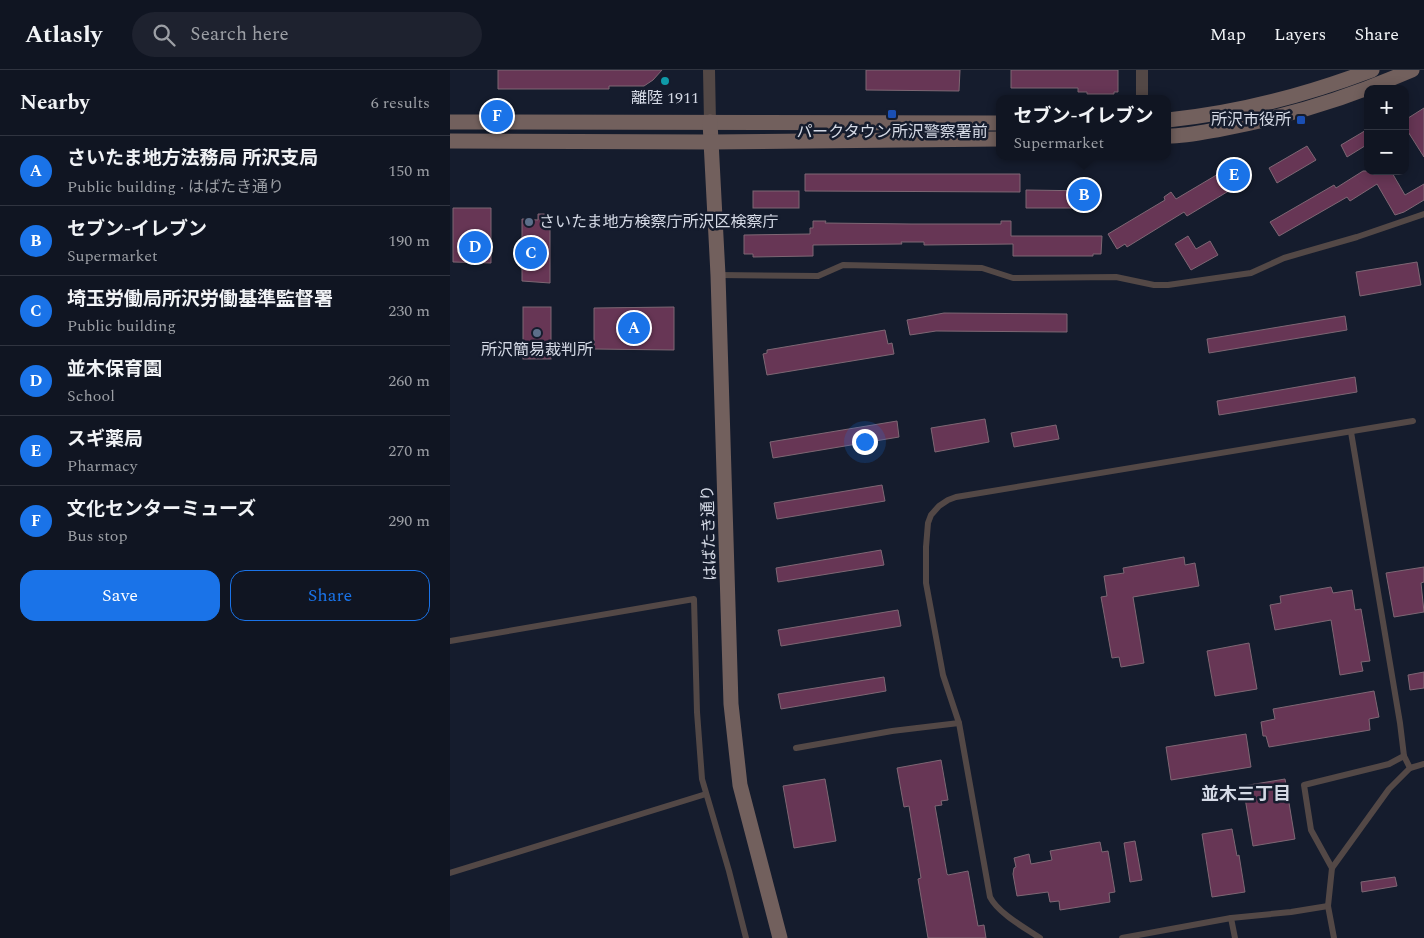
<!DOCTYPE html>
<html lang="en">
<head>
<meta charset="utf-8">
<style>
  :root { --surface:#101522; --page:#1e222f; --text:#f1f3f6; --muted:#9c9fa5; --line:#303440; --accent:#1a73e8 }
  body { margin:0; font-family:Spectral,"Noto Sans JP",serif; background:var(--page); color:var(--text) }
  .controls { position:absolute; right:15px; top:15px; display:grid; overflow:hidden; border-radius:10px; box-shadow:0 2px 12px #0003 }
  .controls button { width:45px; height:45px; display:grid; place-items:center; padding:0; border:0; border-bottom:1px solid var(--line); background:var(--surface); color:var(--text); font:25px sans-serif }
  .you { position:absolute; left:414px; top:371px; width:18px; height:18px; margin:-12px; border:4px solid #fff; border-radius:50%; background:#1a73e8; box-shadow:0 0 0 8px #1a73e833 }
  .badge { display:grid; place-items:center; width:32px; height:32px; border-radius:50%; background:var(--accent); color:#fff; font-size:16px; font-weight:700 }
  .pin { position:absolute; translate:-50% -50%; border:2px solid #fff; box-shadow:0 1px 5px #0006 }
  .popup { position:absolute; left:546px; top:25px; width:175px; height:65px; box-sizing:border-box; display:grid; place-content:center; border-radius:10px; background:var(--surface); filter:drop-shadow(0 1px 4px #0005); font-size:16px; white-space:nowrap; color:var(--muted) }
  .popup b { font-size:19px; color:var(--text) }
  .popup::after { content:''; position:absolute; left:50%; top:100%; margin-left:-10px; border:10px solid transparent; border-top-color:var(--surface) }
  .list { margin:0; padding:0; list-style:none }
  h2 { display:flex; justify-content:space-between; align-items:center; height:65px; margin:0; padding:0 20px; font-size:21px }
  h2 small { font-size:16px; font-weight:400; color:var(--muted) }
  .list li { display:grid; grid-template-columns:32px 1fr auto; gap:15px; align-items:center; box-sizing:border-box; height:70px; padding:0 20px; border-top:1px solid var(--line) }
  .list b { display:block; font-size:19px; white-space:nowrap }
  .list p { margin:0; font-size:16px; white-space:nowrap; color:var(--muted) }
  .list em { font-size:16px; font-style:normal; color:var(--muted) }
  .actions { display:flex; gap:10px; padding:15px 20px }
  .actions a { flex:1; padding:11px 0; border:1px solid var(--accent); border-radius:15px; text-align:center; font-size:18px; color:var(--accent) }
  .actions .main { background:var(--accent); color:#fff }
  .icon { flex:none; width:28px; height:28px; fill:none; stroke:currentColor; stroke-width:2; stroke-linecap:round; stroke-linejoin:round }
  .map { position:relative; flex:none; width:974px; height:868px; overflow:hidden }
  header { display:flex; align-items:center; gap:30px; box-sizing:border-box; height:70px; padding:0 25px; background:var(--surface); border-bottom:1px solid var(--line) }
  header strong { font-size:24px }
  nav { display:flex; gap:28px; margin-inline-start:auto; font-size:18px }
  .search { width:350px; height:45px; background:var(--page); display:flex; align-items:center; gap:12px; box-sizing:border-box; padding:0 18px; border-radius:28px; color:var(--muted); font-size:19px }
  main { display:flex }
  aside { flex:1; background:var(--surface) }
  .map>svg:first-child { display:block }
</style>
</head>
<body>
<header>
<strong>Atlasly</strong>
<div class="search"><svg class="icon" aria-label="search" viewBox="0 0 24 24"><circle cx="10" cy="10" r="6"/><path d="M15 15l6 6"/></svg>Search here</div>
<nav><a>Map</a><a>Layers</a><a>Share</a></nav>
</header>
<main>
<aside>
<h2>Nearby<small>6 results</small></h2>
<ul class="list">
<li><span class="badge">A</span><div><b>さいたま地方法務局 所沢支局</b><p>Public building · はばたき通り</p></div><em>150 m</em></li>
<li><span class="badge">B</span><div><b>セブン-イレブン</b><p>Supermarket</p></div><em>190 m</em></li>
<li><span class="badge">C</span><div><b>埼玉労働局所沢労働基準監督署</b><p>Public building</p></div><em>230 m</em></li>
<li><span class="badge">D</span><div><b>並木保育園</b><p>School</p></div><em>260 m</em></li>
<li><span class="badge">E</span><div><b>スギ薬局</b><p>Pharmacy</p></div><em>270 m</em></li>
<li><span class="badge">F</span><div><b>文化センターミューズ</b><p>Bus stop</p></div><em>290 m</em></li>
</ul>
<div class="actions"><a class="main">Save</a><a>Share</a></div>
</aside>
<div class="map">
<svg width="974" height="868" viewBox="0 0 974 868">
  <rect width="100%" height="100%" fill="#151c2d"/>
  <g fill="#673655" stroke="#7e6774">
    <path d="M48 0H212L203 10 194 16H159V19H48Z"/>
    <path d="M416 0H510L509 21 416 20Z"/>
    <path d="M561 0H668V22H664V24H637V22H628V18H561Z"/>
    <path d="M974 38V87L955 57V50Z"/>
    <path d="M918 59V74L897 87 891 75Z"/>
    <path d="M857 76 866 90 827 113 819 98Z"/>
    <path d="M785 94 794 109 786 114 787 116 737 146 734 142 677 177 675 174 667 179 658 164 715 130 714 127 721 122 726 129Z"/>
    <path d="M913 101H941L955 125 974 114V130L954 142 945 145 927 114 900 131 897 127 829 166 820 152 884 115 886 118Z"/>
    <path d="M355 104H570V122L355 121Z"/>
    <path d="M576 120 643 121V138H576Z"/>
    <rect x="303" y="121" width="46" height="17"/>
    <path d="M3 138H41V193L3 192Z"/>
    <path d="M88 144H100V213L72 211V149L88 150Z"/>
    <path d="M363 151H376L375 153 461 154H551V151H561V166H652L651 184H643V186H563V174L474 175V172H451L452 174 363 175V186L303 187V184H294V165L360 164V158H363Z"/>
    <path d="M738 166 746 179 760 171 768 185 741 200 725 174Z"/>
    <path d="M967 192 971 215 910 226 906 202Z"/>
    <rect x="73" y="237" width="28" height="52"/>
    <path d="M224 237V280L144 279V238Z"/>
    <path d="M494 243 617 244V262L486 261 460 265 457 250Z"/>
    <path d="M895 246 897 260 759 283 757 269Z"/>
    <path d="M435 260 438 274 442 273 444 284 317 305 313 284 317 283V280Z"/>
    <path d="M905 307 907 322 769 345 767 331Z"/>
    <path d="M535 349 539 372 485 382 481 358Z"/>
    <path d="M447 351 449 367 323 388 320 372Z"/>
    <path d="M606 355 609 369 564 377 561 363Z"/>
    <path d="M432 415 435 431 327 449 324 433Z"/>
    <path d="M431 480 434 495 328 512 326 498Z"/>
    <path d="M734 487 735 495 745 493 749 516 683 527 694 593 671 597 669 587 662 588 651 527 657 526 654 506 674 503 673 498Z"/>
    <path d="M974 497V512L971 513 974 542 944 547 936 503Z"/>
    <path d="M881 517 883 523 902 520 905 540 911 539 920 591 911 592 913 601 890 605 881 550 825 560 820 535 831 533 830 526Z"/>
    <path d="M448 540 451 556 331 576 328 560Z"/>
    <path d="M799 573 807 619 765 626 757 581Z"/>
    <path d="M974 602V618L960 620 958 605Z"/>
    <path d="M434 607 436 621 331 639 328 624Z"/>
    <path d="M924 621 929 647 919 649 920 660 819 677 816 666H813L811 652 825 649 823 639Z"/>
    <path d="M796 664 801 697 721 710 716 677Z"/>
    <path d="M491 690 498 730 491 731 492 735 485 736 497 804 498 805 518 801 528 856 534 855 536 868H478L468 809 471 808 459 736 454 737 447 698Z"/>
    <path d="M375 709 386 771 344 778 333 716Z"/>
    <path d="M835 709 845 769 803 776 793 716Z"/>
    <path d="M782 759 787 786 789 785 795 822 762 827 752 764Z"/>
    <path d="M685 771 692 810 680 812 674 773Z"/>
    <path d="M650 772 652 782 658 781 665 822 659 823 660 832 610 840 609 831 600 832 598 822 567 826 563 804 564 798 566 797 564 788 579 784 581 794 602 790 600 781Z"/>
    <path d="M945 807 947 816 912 822 911 812Z"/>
  </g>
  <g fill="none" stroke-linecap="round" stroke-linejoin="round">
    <g stroke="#534846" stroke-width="6">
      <path d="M268 205 368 206 393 195 532 198 563 208 666 207 704 215H718L801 203 834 188 907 167 974 144"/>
      <path d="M901 362 950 653 954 686 960 698"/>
      <path d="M0 571 244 529 247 642 252 709 279 801 296 868"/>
      <path d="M346 678 442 661 509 653"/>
      <path d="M882 798 861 760 854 715 939 694 954 686"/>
      <path d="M0 803 256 724"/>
      <path d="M781 848 785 868"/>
      <path d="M590 868C575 858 548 843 540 827L509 653 493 605 476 513V477L478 453 481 445 489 436 498 430 506 427 963 351"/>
      <path d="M672 868 781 848 841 842 878 836"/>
      <path d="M884 868 878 836 882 798 939 719 960 698 974 694"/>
    </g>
    <g stroke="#534846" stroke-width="12">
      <path d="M259 0 260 52"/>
      <path d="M692 0V29"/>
    </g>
    <g stroke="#72605d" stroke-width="15">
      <path d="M718 50C788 43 856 25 922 0"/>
      <path d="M0 52 550 53"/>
      <path d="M260 52 268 205 281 634 290 715 330 868"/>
      <path d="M718 66C736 66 754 62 771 59 837 47 901 27 962 0"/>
      <path d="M0 71 261 72 550 69"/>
    </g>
  </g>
  <circle fill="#0f9aa8" stroke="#151c2d" stroke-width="2" cx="215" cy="11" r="5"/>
  <g fill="#1a4fb4" stroke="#151c2d" stroke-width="2">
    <rect x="437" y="39" width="10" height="10" rx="2.5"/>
    <rect x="846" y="45" width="10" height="10" rx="2.5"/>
  </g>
  <g fill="#5c6f8a" stroke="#151c2d" stroke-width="2">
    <circle cx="79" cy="152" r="5"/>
    <circle cx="87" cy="263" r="5"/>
  </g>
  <g text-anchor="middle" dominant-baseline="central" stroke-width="5" stroke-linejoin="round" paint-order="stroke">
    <g font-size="16" fill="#d4d9e5" stroke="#151c2d">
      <text x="215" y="28">離陸 1911</text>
      <text x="841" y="50" text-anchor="end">所沢市役所</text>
      <text x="442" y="62">パークタウン所沢警察署前</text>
      <text x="89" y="152" text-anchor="start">さいたま地方検察庁所沢区検察庁</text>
      <text x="87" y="280">所沢簡易裁判所</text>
    </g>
    <g font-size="16" fill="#d4d9e5" stroke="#151c2d">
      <text transform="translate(259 463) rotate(-92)">はばたき通り</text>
    </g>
    <g font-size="18" font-weight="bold" fill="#d4d9e5" stroke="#151c2d">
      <text x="796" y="724">並木三丁目</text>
    </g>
  </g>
</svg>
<div class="controls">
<button>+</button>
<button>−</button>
</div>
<div class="you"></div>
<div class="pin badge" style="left:184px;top:258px">A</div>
<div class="pin badge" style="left:634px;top:125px">B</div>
<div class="popup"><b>セブン-イレブン</b>Supermarket</div>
<div class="pin badge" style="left:81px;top:183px">C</div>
<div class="pin badge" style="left:25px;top:177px">D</div>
<div class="pin badge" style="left:784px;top:105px">E</div>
<div class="pin badge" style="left:47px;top:46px">F</div>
</div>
</main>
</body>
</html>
